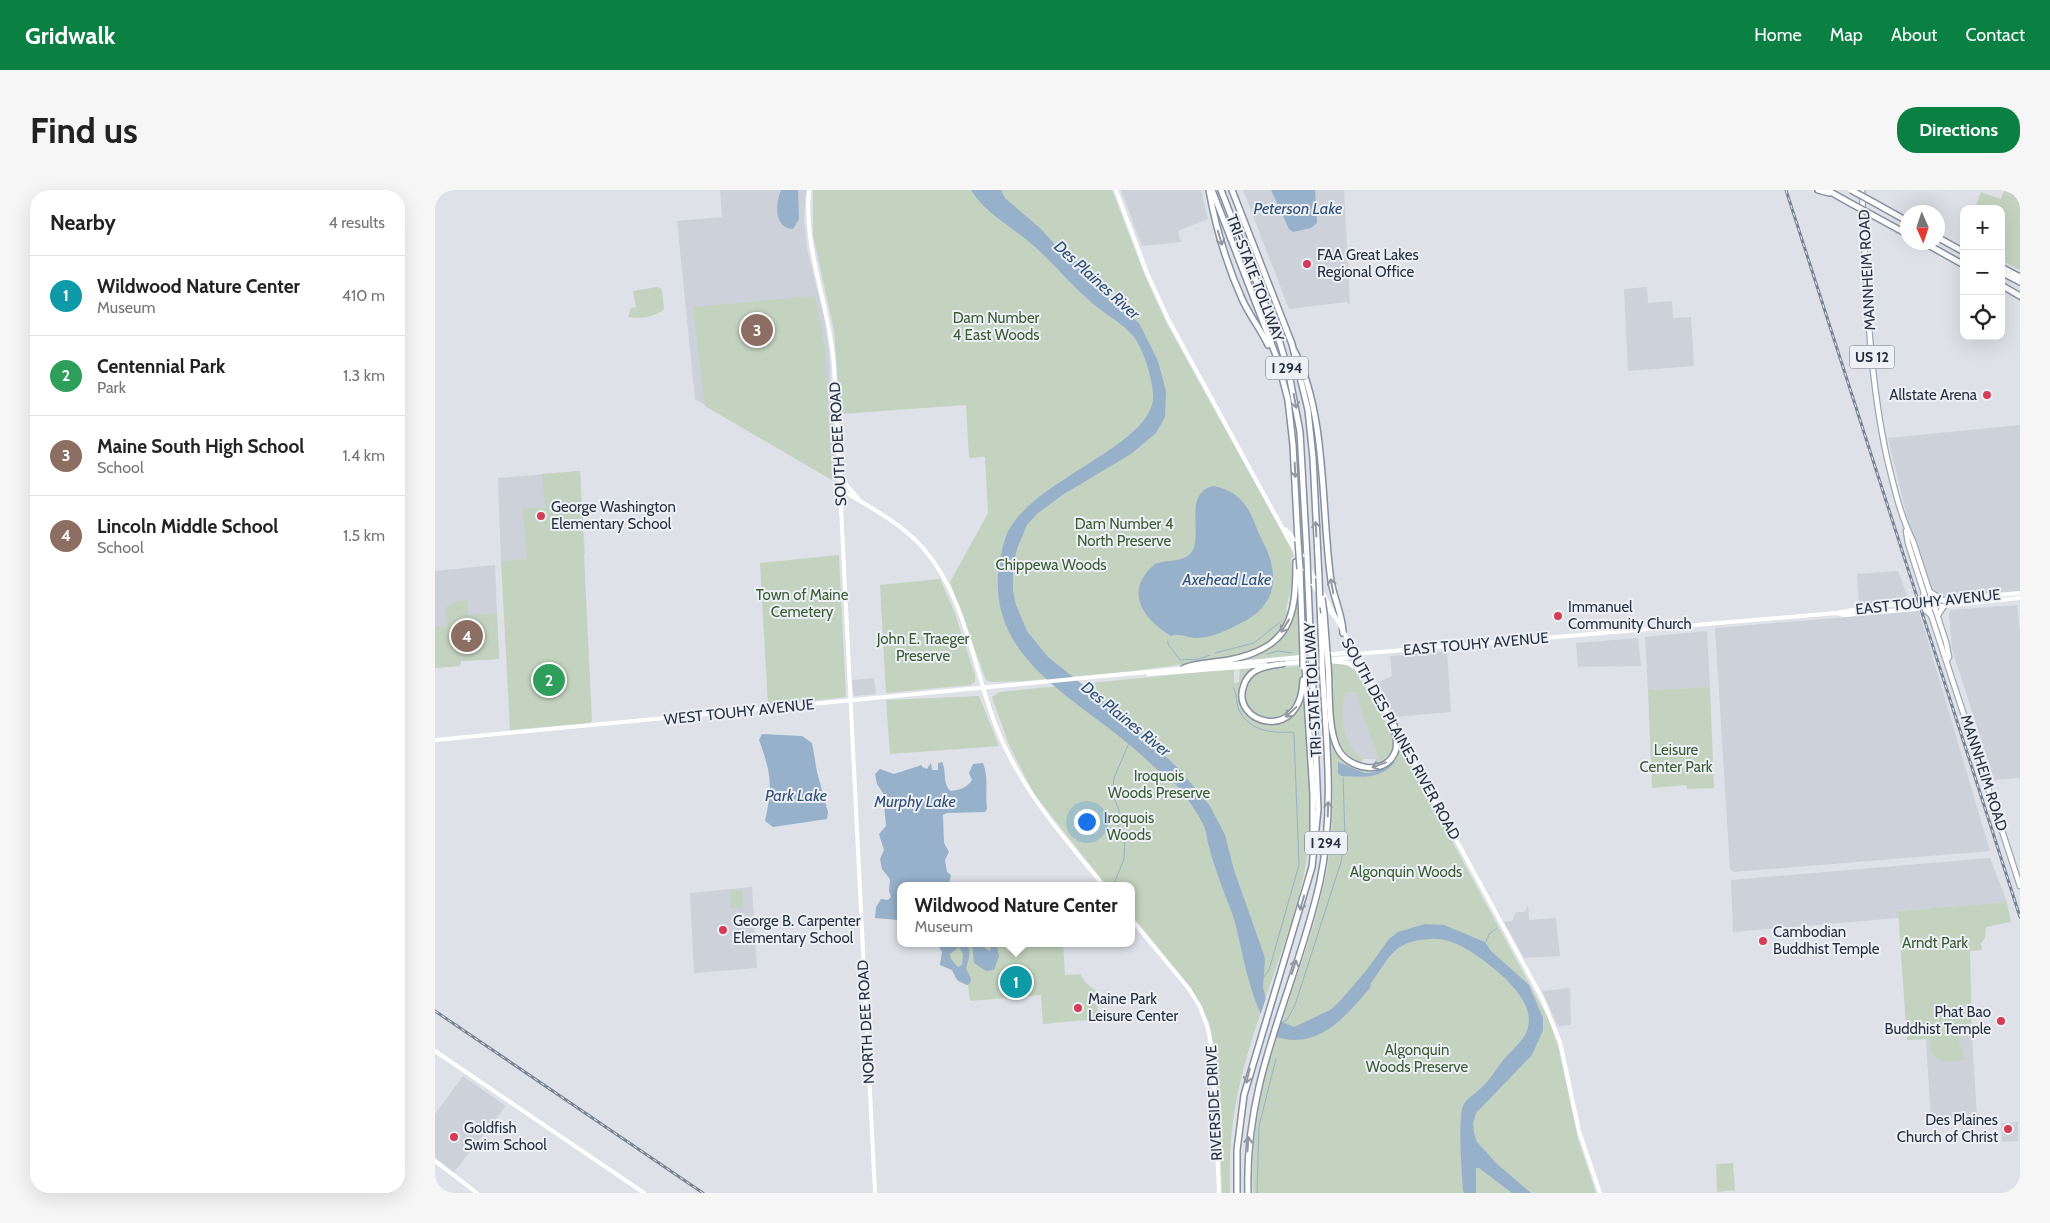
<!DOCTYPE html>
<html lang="en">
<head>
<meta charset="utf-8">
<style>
  :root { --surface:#fff; --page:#f6f6f6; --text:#222; --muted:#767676; --line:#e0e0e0; --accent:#0b8043 }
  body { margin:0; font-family:Cabin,sans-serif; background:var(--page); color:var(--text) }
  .controls { position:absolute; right:15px; top:15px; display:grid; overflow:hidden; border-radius:10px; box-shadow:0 5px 20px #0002 }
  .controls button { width:45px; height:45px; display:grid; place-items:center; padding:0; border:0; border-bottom:1px solid var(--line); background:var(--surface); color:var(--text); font:25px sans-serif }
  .compass { position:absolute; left:1465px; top:15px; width:45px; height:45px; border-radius:50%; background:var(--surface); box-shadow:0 5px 20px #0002; rotate:177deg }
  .you { position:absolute; left:651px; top:631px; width:18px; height:18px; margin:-12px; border:4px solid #fff; border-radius:50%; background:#1a73e8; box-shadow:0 0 0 8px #1a73e833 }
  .badge { display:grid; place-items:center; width:32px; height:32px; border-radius:50%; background:var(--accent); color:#fff; font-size:16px; font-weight:700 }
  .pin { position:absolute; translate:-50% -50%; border:2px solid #fff; box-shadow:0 1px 5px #0006 }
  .popup { position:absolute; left:462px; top:692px; width:238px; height:65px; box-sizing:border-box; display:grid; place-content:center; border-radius:10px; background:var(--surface); filter:drop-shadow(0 1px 4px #0005); font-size:16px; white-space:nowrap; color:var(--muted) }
  .popup b { font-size:19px; color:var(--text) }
  .popup::after { content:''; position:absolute; left:50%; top:100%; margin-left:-10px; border:10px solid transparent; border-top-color:var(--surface) }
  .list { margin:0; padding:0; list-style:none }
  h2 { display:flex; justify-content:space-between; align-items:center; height:65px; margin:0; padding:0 20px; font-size:21px }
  h2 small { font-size:16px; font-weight:400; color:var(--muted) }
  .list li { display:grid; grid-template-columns:32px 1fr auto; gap:15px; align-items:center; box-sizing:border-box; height:80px; padding:0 20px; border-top:1px solid var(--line) }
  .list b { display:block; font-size:19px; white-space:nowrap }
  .list p { margin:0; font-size:16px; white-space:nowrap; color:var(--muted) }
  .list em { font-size:16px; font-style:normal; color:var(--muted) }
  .icon { flex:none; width:28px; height:28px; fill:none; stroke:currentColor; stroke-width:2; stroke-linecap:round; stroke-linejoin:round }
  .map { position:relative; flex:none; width:1585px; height:1003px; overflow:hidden; border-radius:20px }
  header { display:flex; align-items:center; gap:30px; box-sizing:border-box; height:70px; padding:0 25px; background:var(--accent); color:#fff }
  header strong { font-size:24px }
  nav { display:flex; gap:28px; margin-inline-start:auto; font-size:18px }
  .intro { display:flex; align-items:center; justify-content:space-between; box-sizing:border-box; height:120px; padding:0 30px }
  h1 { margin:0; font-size:35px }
  .button { padding:12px 22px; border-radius:20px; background:var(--accent); color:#fff; font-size:18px; font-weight:700 }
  main { display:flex; gap:30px; padding:0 30px }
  aside { flex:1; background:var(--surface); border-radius:20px; box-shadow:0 5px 20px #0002 }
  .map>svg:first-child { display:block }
</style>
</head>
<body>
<header>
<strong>Gridwalk</strong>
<nav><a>Home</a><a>Map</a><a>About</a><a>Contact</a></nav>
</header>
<div class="intro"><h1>Find us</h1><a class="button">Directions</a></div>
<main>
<aside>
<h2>Nearby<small>4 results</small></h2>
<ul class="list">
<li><span class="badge" style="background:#0f9aa8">1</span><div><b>Wildwood Nature Center</b><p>Museum</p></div><em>410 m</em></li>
<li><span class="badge" style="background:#2e9e5b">2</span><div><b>Centennial Park</b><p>Park</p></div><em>1.3 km</em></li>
<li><span class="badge" style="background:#8d6e63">3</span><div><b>Maine South High School</b><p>School</p></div><em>1.4 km</em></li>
<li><span class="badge" style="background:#8d6e63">4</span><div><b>Lincoln Middle School</b><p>School</p></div><em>1.5 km</em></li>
</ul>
</aside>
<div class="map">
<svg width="1585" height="1003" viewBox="0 0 1585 1003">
  <rect width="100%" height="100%" fill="#dee2e8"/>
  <g fill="#ccd1da">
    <path d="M285 0H371L369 29 372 58 390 131 394 161 401 285 399 289H395L260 209 242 31 287 27Z"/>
    <path d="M686 0H766L773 29 743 41 746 52 707 56Z"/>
    <path d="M808 0H909L915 115 911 112 854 119Z"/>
    <path d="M1212 97 1213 113 1237 111 1238 128 1256 127 1259 176 1193 181 1189 99Z"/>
    <path d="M1585 235V401L1506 407 1500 404 1495 397 1472 327 1453 248Z"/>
    <path d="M145 281 150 364 66 371 63 288Z"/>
    <path d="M60 375 64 469 26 471 25 476 0 478V381Z"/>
    <path d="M1463 381 1472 405V412L1424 415 1422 384Z"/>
    <path d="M1582 415 1585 442V588L1559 590 1517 459 1514 424 1516 420Z"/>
    <path d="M1484 421 1555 661 1299 682 1295 679 1280 438Z"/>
    <path d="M1272 441 1275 497 1213 500 1210 447Z"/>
    <path d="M1203 448 1206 476 1143 477 1141 453Z"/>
    <path d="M1012 461 1016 522 959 527 942 493 957 486 955 466Z"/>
    <path d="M912 479 950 567 941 569H928L913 559 904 539Z"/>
    <path d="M439 488 441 504 419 506 417 490Z"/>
    <path d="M1555 668 1572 712 1463 721V728L1298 742 1296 690Z"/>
    <path d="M317 697 322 778 259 783 255 703Z"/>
    <path d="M1093 715 1094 730 1121 728 1125 766 1089 768 1069 732 1077 731 1081 722H1090Z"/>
    <path d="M1135 798 1136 835 1123 836 1107 801Z"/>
    <path d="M1537 847 1542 927 1496 931 1491 849Z"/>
    <path d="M28 886 71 916 19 982 0 967V924Z"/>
    <path d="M1583 932V951L1567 952 1566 933Z"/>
  </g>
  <g fill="#c4d3bf" fill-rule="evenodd">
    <path d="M378 0H677L710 86 732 134 858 362V367L856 368 858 390 851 419 853 424 846 438 835 451 823 459 792 468 698 481 589 491 557 492 551 490 515 392 553 323 550 267 534 268 531 215 405 224 399 141 378 45Z"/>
    <path d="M1582 0H1585V80L1566 70V19H1540L1546 2 1566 9 1569 1 1580 5Z"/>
    <path d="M222 97 227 99 229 119C221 127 204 129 193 127L196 118 201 117 198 101Z"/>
    <path d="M380 106 390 158 397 290 270 216 258 117Z"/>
    <path d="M145 281 157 531 154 533 75 540 66 371 92 369 88 319 110 317 107 284Z"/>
    <path d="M404 365 411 507 333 516 325 373Z"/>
    <path d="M505 389 519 421 540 485V492L535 495 451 503 445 395Z"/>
    <path d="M32 410 33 425 62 423 64 469 26 471 25 476 0 478V437L12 436 10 418 22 411Z"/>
    <path d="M862 415 865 465 802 471C807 468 817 466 824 463 845 455 857 436 862 415Z"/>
    <path d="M895 473 910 474 921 481 957 543 959 561 942 574 941 569 944 568 924 515 922 502 910 503C905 525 907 556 928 569L926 574C891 559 898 505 895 473Z"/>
    <path d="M866 476C865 487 866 501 861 511 849 537 810 533 810 502 815 475 844 477 866 476Z"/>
    <path d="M818 478C816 488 803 494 805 505 812 545 855 540 868 507 874 566 881 626 869 684 853 757 820 825 804 898 796 932 794 967 795 1003H787L782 874 774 832 756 798 696 724V696H672L599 604 574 555 557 507 564 502 798 479 800 481 799 482V493L804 492 805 479Z"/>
    <path d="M1275 497 1279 598 1252 599 1251 595 1217 598 1213 500Z"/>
    <path d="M544 506 564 556 455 564 451 510Z"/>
    <path d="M896 545C910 575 917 584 951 575L963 556 973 570 1114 830 1124 860 1143 949 1161 1003H818C812 888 867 798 890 689 900 641 898 594 896 545ZM960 571C944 588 931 588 909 586V589L903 583V573L930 583 953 577Z"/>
    <path d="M307 700 308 717 296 718 295 701Z"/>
    <path d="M1572 712 1576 732 1551 737 1550 748 1546 753 1547 760 1535 761 1537 847 1523 848 1530 869C1514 874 1493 873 1495 851L1501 849 1472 850 1463 721Z"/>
    <path d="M502 753H628L630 785 645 784 651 793 662 802 663 829 608 834 606 805 535 811 533 795 524 792 517 780 505 775 507 762Z"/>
    <path d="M1298 973 1300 1000 1282 1002 1281 974Z"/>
  </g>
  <g fill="#97b1ca" fill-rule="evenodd">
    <path d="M346 0H363L364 29 358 39C339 38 340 14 346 0Z"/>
    <path d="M536 0H566L570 8 606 39 623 58 636 66 665 102 704 133 723 171 731 201 730 227 721 243 696 264 629 304 603 323 592 335 582 359 578 377V401L581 415 592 441 613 467 698 535 744 579 775 616 790 645 799 680 830 768 828 797 831 809 847 832 859 837 895 820 903 813 931 781 954 749 963 742 990 734 1009 735 1050 752 1056 761 1094 795 1108 828V840L1097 865 1041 923 1038 934 1039 943 1042 952 1062 974 1096 1003H1077L1044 978H1041V1003H1029L1028 1000C1027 984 1022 926 1029 914 1032 908 1040 904 1045 899 1055 890 1061 879 1069 869 1076 861 1086 853 1091 843 1103 817 1074 791 1057 777 1040 764 1018 747 996 749 959 751 957 764 936 793L935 798C910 827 884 860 841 847 818 823 810 774 802 741 799 725 791 709 786 694 782 682 777 670 774 657 772 650 772 643 769 636 763 623 753 610 745 599 737 589 725 583 716 574 647 506 533 470 570 349 587 292 723 256 718 204 717 187 709 161 699 147 688 133 669 124 656 112 634 93 616 70 593 51 574 35 549 22 536 0Z"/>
    <path d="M836 0H880L882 33 876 38 858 42 854 39Z"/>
    <path d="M778 296C803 300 814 316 822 339 825 347 830 355 833 363 845 395 836 418 806 433 793 440 778 447 763 448 754 449 744 442 736 446 706 428 689 400 720 374 730 370 742 372 751 367 774 355 744 304 778 296Z"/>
    <path d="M327 544 367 546 377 553 382 582 393 622 392 629 338 637 330 631C338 595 336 583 324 550Z"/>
    <path d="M961 571C946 590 928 587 906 586L903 583V572L930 583 940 582Z"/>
    <path d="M507 572C512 581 507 595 516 601 524 600 532 598 537 590L534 583 538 574 548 573C554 589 550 601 552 619L550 622 512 623 508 625 509 653 514 662 510 670 512 682 516 685 514 693 519 696 471 694 466 696V732L463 730 440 728 441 717 446 709 453 710 456 707 454 701 455 689 447 679 445 669 449 660 444 644 451 636 448 603 442 594 440 584 445 579 459 584 487 575V577L492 579 496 573 497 580H503V573Z"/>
    <path d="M502 753H531C537 760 534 770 531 778L536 789 535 793 532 795 522 790 517 780 505 775 507 762ZM524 757 528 764 527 775 523 777 516 769 515 764Z"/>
    <path d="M537 753H544L554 761 556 759 555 753H561L564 766 559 780 551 781 539 773Z"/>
  </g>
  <path fill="#dee2e8" d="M831 808 847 829 841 850 830 839 824 829Z"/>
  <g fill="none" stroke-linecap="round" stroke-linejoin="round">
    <g stroke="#97b1ca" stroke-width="1">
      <path d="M733 451V454L745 470 764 469 775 465"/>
      <path d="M780 463 819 453 845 432"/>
      <path d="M832 464 843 461 857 463"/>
      <path d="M798 497C802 504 801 512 804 520 815 542 837 543 858 542L859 546 864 675 834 780 828 788"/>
      <path d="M678 696 689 669 690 645 684 639V620L677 603 679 588 694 553"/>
      <path d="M1051 752 1054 744 1062 738"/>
      <path d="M846 833 852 830 860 815 906 672 910 648 908 586"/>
      <path d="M822 1003 824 936 841 869"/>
    </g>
    <g stroke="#9da7b5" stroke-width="7">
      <g id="primary">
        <path d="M1427 0C1431 89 1433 181 1452 268 1459 297 1465 325 1478 351L1511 452 1514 467 1512 470"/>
        <path d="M1471 341 1473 353C1509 467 1548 581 1585 696"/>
        <path d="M1495 402 1509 411"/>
        <path d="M1486 413 1489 403"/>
        <path d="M1488 418 1496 425"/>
        <path d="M1503 425 1509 416"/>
      </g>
    </g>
    <g stroke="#8590a0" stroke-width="8">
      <g id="highway">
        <path d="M774 0C781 39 792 76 808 111 815 126 826 140 833 155"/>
        <path d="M777 0 842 168 853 210 858 255 863 351"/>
        <path d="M786 0 845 153 854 184 865 242 872 367"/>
        <path d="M797 0 857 154 873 220 878 268 884 388"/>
        <path d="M1383 0 1394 3"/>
        <path d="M1392 0 1417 14"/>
        <path d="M1438 12 1472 31"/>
        <path d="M1439 26 1472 44"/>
        <path d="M1502 47 1529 62"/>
        <path d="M1488 52 1529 75"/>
        <path d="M1566 77 1585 87"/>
        <path d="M1566 82 1585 92"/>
        <path d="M1566 95 1585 106"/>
        <path d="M860 162C892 226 886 320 896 391 899 409 908 426 908 443"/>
        <path d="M865 379 868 465"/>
        <path d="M873 394 876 464"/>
        <path d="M885 415 887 463"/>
        <path d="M889 423 892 463"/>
        <path d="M847 474C838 475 828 476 820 481 815 484 811 489 809 495 794 533 866 555 868 490"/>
        <path d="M893 475C895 499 892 538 903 559 913 579 950 587 960 562 964 554 960 544 959 535"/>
        <path d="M870 477 878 604V650"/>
        <path d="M749 478C763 472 779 473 794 470 855 458 861 428 861 372"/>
        <path d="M802 1003V960L809 905 877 677 883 619 877 476"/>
        <path d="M813 1003C809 886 861 800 885 691 900 620 891 547 887 475"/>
      </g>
    </g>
    <g stroke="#fff" stroke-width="4">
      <path d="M374 0C368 60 395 116 399 176L440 1003"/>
      <path d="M681 0 712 83 733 129 884 405"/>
      <path d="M405 285 413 297 424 309"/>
      <path d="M405 299C434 317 465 332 488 358 536 413 539 493 570 557 595 610 632 651 669 696"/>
      <path d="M850 339 856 345 1107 808 1125 852 1144 941 1165 1003"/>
      <path d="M889 413 900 427"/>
      <path d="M1498 417 1585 408"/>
      <path d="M1401 423 1409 425 1491 418"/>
      <path d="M894 471 913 473 930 483"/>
      <path d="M845 474 912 468 920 464"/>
      <path d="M713 484 831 475"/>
      <path d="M0 550 909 463 920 464 957 461 1401 423 1441 416 1585 403"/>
      <path d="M696 729 754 799 765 817 773 839 778 865 784 1003"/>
      <path d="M0 861 209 1003"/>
      <path d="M0 971 42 1003"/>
    </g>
    <use href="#primary" stroke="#fff" stroke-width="4.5"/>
    <use href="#highway" stroke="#fff" stroke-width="5"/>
    <g stroke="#778293" stroke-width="3">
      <g id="rail">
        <path d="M1351 0 1585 727"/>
        <path d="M0 821 268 1003"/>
      </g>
    </g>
    <use href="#rail" stroke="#edf1f6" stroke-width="1" stroke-dasharray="4" stroke-linecap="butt"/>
    <g stroke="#8590a0" stroke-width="8" stroke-linecap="butt">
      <g id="highway-bridge">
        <path d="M1416 0 1438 12"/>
        <path d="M1417 14 1439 26"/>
        <path d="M863 351 865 379"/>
        <path d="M872 367 873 394"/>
        <path d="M884 388 885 415"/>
        <path d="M887 408 889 423"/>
        <path d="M887 463V475"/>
        <path d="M892 463 893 475"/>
        <path d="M876 464 877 476"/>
        <path d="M868 465V477"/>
      </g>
    </g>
    <use href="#highway-bridge" stroke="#fff" stroke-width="5"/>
  </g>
  <defs><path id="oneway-shaft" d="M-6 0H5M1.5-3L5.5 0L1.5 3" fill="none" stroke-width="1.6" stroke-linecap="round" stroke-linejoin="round" transform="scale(1.25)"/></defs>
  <g stroke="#9298a0">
    <use href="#oneway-shaft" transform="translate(785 48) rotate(73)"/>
    <use href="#oneway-shaft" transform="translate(860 211) rotate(79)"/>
    <use href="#oneway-shaft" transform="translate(860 280) rotate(87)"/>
    <use href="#oneway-shaft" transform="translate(881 339) rotate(-93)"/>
    <use href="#oneway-shaft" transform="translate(897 396) rotate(-100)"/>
    <use href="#oneway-shaft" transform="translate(850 436) rotate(122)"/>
    <use href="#oneway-shaft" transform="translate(856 522) rotate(137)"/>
    <use href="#oneway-shaft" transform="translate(944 575) rotate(160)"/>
    <use href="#oneway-shaft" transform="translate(893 619) rotate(-88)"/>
    <use href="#oneway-shaft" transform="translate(867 713) rotate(106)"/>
    <use href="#oneway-shaft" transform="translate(859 777) rotate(-72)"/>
    <use href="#oneway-shaft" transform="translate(813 886) rotate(104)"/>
    <use href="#oneway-shaft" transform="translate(813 954) rotate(-86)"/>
  </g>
  <g fill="#d53c55" stroke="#edf1f6" stroke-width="2">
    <circle cx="872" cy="74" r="5"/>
    <circle cx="1552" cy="205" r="5"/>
    <circle cx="106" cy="326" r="5"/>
    <circle cx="1123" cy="426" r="5"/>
    <circle cx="288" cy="740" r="5"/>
    <circle cx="1328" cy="751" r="5"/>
    <circle cx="643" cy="818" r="5"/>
    <circle cx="1566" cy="831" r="5"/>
    <circle cx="1573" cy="939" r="5"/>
    <circle cx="19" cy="947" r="5"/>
  </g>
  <g text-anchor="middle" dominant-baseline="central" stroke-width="4" stroke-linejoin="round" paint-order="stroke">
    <g fill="#edf1f6" stroke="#626a77" stroke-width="1">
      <rect x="1414.5" y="155.5" width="45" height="23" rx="4"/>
      <rect x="831" y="166.5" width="42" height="23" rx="4"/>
      <rect x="870" y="641.5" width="42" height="23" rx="4"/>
    </g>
    <g font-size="14" font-weight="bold" fill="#263040">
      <text x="1437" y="167">US 12</text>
      <text x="852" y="178">I 294</text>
      <text x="891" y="653">I 294</text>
    </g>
    <g font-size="15" fill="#263040" stroke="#edf1f6" text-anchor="start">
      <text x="882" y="65">FAA Great Lakes<tspan x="882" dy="17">Regional Office</tspan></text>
      <text x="1542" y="205" text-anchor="end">Allstate Arena</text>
      <text x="116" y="317">George Washington<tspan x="116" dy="17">Elementary School</tspan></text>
      <text x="1133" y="417">Immanuel<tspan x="1133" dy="17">Community Church</tspan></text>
      <text x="298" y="731">George B. Carpenter<tspan x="298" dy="17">Elementary School</tspan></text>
      <text x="1338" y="742">Cambodian<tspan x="1338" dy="17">Buddhist Temple</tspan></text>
      <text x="653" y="809">Maine Park<tspan x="653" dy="17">Leisure Center</tspan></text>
      <text x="1556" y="822" text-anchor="end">Phat Bao<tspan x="1556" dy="17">Buddhist Temple</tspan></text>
      <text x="1563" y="930" text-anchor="end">Des Plaines<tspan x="1563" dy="17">Church of Christ</tspan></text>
      <text x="29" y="938">Goldfish<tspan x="29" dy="17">Swim School</tspan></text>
    </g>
    <g font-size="15" fill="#263040" stroke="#edf1f6">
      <text transform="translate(1432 80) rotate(-93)">MANNHEIM ROAD</text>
      <text transform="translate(820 88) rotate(69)">TRI-STATE TOLLWAY</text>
      <text transform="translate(403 254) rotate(-93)">SOUTH DEE ROAD</text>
      <text transform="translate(1493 412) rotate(-6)">EAST TOUHY AVENUE</text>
      <text transform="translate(1041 454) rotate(-5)">EAST TOUHY AVENUE</text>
      <text transform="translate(878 500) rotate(-93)">TRI-STATE TOLLWAY</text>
      <text transform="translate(304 522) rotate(-6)">WEST TOUHY AVENUE</text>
      <text transform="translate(966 549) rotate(61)">SOUTH DES PLAINES RIVER ROAD</text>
      <text transform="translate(1549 583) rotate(72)">MANNHEIM ROAD</text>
      <text transform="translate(431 832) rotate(-93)">NORTH DEE ROAD</text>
      <text transform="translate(779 913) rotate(-93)">RIVERSIDE DRIVE</text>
    </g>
    <g font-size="15" fill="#3b5c33" stroke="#edf1f6">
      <text x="561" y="128">Dam Number<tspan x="561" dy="17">4 East Woods</tspan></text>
      <text x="689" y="334">Dam Number 4<tspan x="689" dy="17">North Preserve</tspan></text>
      <text x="616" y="375">Chippewa Woods</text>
      <text x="367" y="405">Town of Maine<tspan x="367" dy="17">Cemetery</tspan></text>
      <text x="488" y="449">John E. Traeger<tspan x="488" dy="17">Preserve</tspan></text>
      <text x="1241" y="560">Leisure<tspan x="1241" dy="17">Center Park</tspan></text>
      <text x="724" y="586">Iroquois<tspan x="724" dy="17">Woods Preserve</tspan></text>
      <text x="694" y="628">Iroquois<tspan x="694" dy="17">Woods</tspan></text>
      <text x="971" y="682">Algonquin Woods</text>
      <text x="1500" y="753">Arndt Park</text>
      <text x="982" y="860">Algonquin<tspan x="982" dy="17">Woods Preserve</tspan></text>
    </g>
    <g font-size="16" font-style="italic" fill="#2f4f76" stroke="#edf1f6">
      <text x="863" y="18">Peterson Lake</text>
      <text transform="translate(662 90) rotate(42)">Des Plaines River</text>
      <text x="792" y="389">Axehead Lake</text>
      <text transform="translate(691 529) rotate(39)">Des Plaines River</text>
      <text x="361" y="605">Park Lake</text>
      <text x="480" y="611">Murphy Lake</text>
    </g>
  </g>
</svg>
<div class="controls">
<button>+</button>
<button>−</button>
<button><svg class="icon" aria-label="locate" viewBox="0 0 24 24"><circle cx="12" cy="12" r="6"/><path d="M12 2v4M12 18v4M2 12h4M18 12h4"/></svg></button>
</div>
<svg class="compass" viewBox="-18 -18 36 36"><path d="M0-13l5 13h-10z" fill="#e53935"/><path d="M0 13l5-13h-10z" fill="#767676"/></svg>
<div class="you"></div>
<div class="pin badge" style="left:581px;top:792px;background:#0f9aa8">1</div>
<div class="popup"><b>Wildwood Nature Center</b>Museum</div>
<div class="pin badge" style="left:114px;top:490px;background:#2e9e5b">2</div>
<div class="pin badge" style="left:322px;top:140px;background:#8d6e63">3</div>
<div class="pin badge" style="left:32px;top:446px;background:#8d6e63">4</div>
</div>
</main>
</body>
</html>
